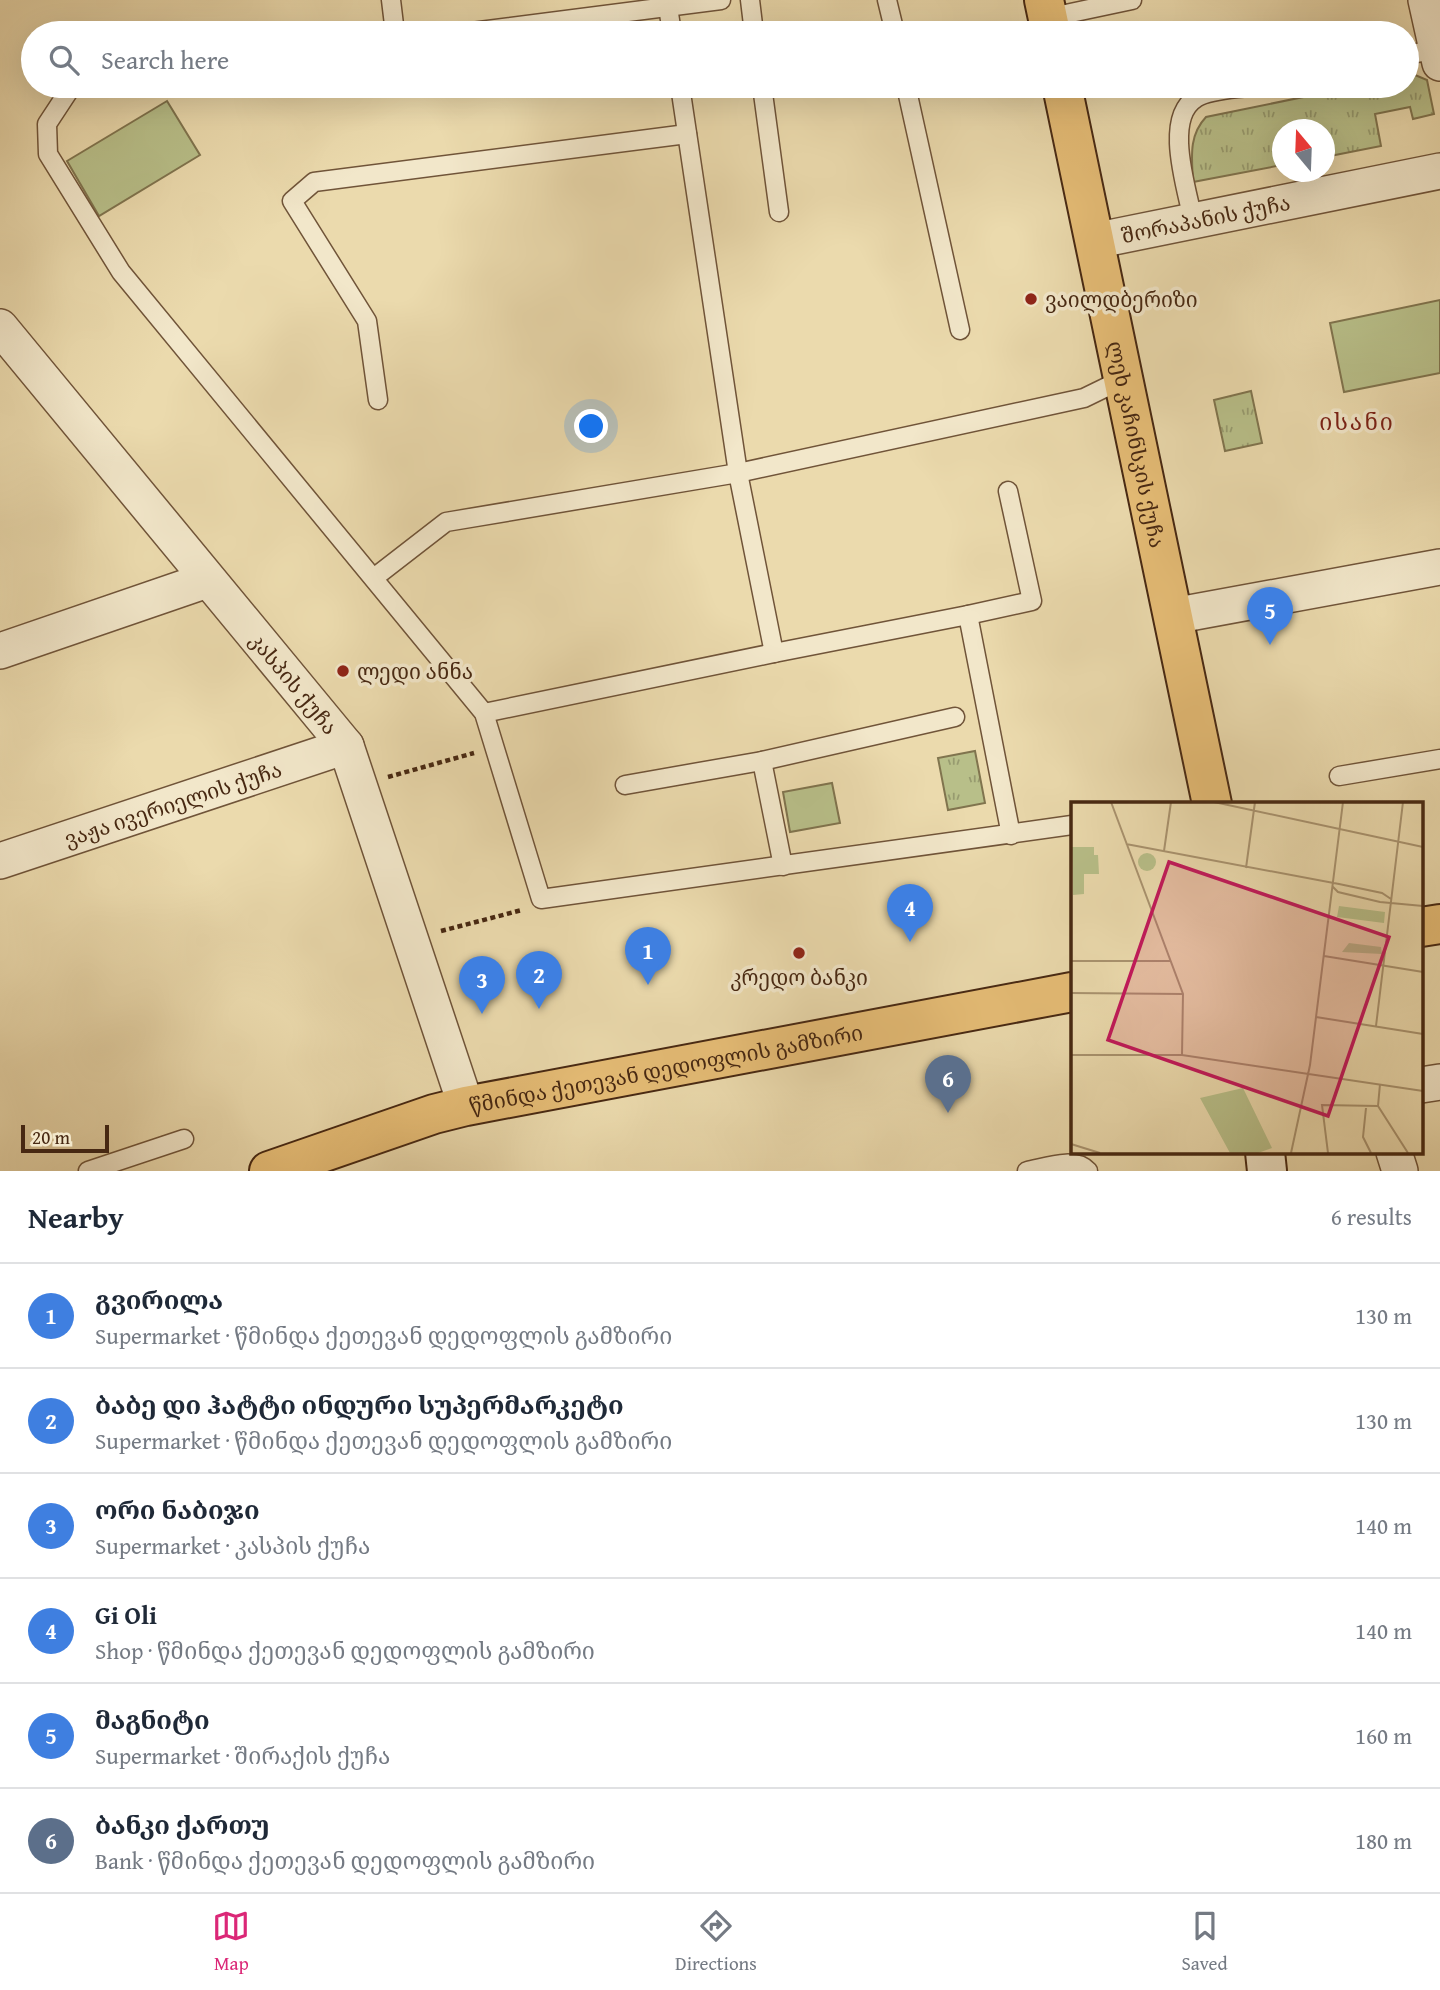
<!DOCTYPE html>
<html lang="en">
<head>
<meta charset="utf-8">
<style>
  :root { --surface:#fff; --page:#f2f2f3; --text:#1f2937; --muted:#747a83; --line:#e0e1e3; --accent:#db2777 }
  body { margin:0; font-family:"Gentium Book Plus","Noto Serif Georgian",serif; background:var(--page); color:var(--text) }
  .compass { position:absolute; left:1272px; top:119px; width:63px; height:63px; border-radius:50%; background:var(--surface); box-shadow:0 7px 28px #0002; rotate:341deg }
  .scale { position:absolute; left:21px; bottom:18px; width:88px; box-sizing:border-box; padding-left:7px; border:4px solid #472812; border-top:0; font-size:19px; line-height:24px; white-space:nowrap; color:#472812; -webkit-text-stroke:5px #f2e7ca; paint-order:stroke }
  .you { position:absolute; left:592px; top:427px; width:24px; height:24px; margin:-18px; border:5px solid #fff; border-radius:50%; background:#1a73e8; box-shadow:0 0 0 10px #1a73e833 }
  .badge { display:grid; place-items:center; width:46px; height:46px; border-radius:50%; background:var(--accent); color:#fff; font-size:23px; font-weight:700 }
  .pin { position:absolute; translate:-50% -58px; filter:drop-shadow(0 2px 4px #0008) }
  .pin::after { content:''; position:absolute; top:37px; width:24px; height:21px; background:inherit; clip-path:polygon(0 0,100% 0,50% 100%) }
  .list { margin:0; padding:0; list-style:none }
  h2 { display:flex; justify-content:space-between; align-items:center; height:91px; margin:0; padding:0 28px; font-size:30px }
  h2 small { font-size:23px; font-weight:400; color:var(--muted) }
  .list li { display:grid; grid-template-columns:46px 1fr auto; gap:21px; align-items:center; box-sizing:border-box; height:105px; padding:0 28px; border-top:2px solid var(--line) }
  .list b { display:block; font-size:26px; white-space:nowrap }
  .list p { margin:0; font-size:23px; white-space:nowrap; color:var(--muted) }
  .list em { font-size:23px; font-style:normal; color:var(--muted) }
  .icon { flex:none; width:38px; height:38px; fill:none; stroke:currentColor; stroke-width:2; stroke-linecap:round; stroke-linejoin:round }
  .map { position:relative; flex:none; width:1440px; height:1171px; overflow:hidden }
  .search { position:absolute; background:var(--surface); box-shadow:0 7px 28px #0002; left:21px; right:21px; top:21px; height:77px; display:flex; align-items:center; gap:18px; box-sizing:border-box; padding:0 24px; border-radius:38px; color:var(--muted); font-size:26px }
  .sheet { height:721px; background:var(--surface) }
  nav { display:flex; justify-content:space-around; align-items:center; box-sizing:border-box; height:98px; border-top:2px solid var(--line); background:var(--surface); font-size:19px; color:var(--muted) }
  nav a { display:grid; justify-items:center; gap:4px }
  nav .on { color:var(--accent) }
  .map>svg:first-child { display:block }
</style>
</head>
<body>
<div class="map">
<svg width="1440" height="1171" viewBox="0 0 1440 1171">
  <defs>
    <pattern id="grass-tufts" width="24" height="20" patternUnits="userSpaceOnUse" patternTransform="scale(1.75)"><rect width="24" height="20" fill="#b8bf89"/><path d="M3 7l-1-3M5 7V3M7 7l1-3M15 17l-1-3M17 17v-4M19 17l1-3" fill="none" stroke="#979b6f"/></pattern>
  </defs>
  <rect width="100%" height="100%" fill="#ebdaad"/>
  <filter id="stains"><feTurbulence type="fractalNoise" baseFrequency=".00286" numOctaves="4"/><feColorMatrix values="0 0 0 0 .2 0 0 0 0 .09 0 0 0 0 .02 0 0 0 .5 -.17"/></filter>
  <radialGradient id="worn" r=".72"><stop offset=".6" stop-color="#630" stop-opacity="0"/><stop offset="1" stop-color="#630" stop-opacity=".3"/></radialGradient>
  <g fill="url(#grass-tufts)" stroke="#80744e" stroke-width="2">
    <path d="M1415 75 1427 80 1434 114 1413 119 1410 107 1375 114 1381 146 1325 157 1324 130H1282V165L1193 182C1192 159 1188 136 1206 117L1357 86H1407V76Z"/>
    <path d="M1251 391 1262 443 1225 451 1214 400Z"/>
    <path d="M975 751 985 803 948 810 938 758Z"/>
  </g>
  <g fill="#b8bf89" stroke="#80744e" stroke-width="2">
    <path d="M167 101 200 155 99 216 67 161Z"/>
    <path d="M1440 300V373L1344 392 1330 323Z"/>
    <path d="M832 783 840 823 790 832 783 792Z"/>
  </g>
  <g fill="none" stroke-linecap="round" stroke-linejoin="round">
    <g stroke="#705439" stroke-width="21">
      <g id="service">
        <path d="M391 0 395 33"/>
        <path d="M750 0 754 33"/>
        <path d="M887 0 895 33"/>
        <path d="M668 7 672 33"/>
        <path d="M1047 18 1132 0"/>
        <path d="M464 33 721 0"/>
        <path d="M1407 55 1437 49"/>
        <path d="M72 86 47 124 48 154 121 272 484 713 541 899 1072 825"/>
        <path d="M762 86 779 212"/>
        <path d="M906 86 960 330"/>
        <path d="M1193 220C1187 189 1163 118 1196 98 1210 89 1238 89 1254 86"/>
        <path d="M378 400 367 321 292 201 314 182 687 134"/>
        <path d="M375 577 446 522 738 473 1084 398 1123 379"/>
        <path d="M968 615 1032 601 1008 491"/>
        <path d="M774 653 968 615 1011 835"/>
        <path d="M484 713 774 653 738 473 680 86"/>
        <path d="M762 761 783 866"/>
        <path d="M1339 776 1440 759"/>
        <path d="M625 785 762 761 955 717"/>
        <path d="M88 1171 184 1139"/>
        <path d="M1027 1171C1044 1168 1075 1156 1088 1171"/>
      </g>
    </g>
    <g stroke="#705439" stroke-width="38">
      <g id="minor">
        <path d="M1426 0 1440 63"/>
        <path id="s1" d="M1094 241 1440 171"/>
        <path id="s2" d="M0 327 346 746 466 1106"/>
        <path d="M1173 616 1440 567"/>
        <path d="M0 651 207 580"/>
        <path id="s3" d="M0 861 346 746"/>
        <path d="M1421 1085 1440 1082"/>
        <path d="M1394 1152 1400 1171"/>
      </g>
    </g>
    <g stroke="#472812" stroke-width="42">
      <path id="secondary" d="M1265 1152 1267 1171"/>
    </g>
    <g stroke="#472812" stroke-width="42">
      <g id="primary">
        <path d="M1044 0 1051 33"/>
        <path id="s4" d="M1062 86 1212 804"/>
        <path d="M1421 927 1440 924"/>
        <path id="s5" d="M269 1171 434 1114 466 1106 1072 992"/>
      </g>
    </g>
    <g stroke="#472812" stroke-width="4.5" stroke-dasharray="5 3.5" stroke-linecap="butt">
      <path d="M388 777 474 753"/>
      <path d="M441 931 522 910"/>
    </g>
    <use href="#service" stroke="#f2e7ca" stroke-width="18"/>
    <use href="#minor" stroke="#f2e7ca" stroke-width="35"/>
    <use href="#secondary" stroke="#f2e7ca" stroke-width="38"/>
    <use href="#primary" stroke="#e6bd76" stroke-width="38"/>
  </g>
  <g fill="#8f2418" stroke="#f2e7ca" stroke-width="2.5">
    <circle cx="1031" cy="299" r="7"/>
    <circle cx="343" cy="671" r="7"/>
    <circle cx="799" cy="953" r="7"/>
  </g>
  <g text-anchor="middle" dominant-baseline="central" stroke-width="7" stroke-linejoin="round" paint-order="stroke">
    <g font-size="21" fill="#472812" stroke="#f2e7ca">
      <text stroke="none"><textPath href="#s1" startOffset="114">შორაპანის ქუჩა</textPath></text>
      <text stroke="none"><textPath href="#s4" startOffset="366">ლეხ კაჩინსკის ქუჩა</textPath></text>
      <text stroke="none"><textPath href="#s2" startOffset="462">კასპის ქუჩა</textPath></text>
      <text stroke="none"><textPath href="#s3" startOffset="182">ვაჟა ივერიელის ქუჩა</textPath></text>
      <text stroke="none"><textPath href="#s5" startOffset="411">წმინდა ქეთევან დედოფლის გამზირი</textPath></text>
    </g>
    <g font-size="21" fill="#472812" stroke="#f2e7ca" text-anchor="start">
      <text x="1045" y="299">ვაილდბერიზი</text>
      <text x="357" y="671">ლედი ანნა</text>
      <text x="799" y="977" text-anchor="middle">კრედო ბანკი</text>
    </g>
    <g font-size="23" letter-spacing="2" fill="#7a1f14" stroke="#f2e7ca">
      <text x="1357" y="421">ისანი</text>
    </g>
  </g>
  <g transform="translate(1071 802)">
    <rect width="352" height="352" fill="#ebdaad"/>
    <path d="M1 45H23V53H27L28 72H13V92L2 93ZM268 104 314 110 313 121 266 115ZM278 141 310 145 311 152 271 150ZM172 286 201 346 187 351H159L129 296Z" fill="#b8bf89"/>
    <path d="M67 60a9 9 0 1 1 18 0a9 9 0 1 1-18 0Z" fill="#b8bf89"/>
    <path fill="none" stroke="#a9936f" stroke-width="2" d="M40 0 112 192 111 253M143 0 352 45M55 42 268 82 311 91 320 97M93 49 100 0M175 66 184 0M261 84 267 90 309 100 352 104M253 154 352 170M0 159H99M0 191 112 192M245 215 352 232M305 224 332 0M0 253H111L352 289M309 282 307 304 337 351M295 306 292 335 300 351M0 342 29 351M220 351 239 263 272 0M257 351 251 303 307 304"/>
    <path fill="#c2185b" fill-opacity="0.15" stroke="#c2185b" stroke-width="3.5" d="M98 60 318 135 257 314 37 238Z"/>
    <rect width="352" height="352" fill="none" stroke="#472812" stroke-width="3.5"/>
  </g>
  <rect width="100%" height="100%" filter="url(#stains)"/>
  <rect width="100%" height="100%" fill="url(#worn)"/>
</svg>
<svg class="compass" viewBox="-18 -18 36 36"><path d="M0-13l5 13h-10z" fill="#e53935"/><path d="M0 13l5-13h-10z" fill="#747a83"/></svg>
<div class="scale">20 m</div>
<div class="you"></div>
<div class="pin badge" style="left:648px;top:985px;background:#3f7fe0">1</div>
<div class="pin badge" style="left:539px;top:1009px;background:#3f7fe0">2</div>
<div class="pin badge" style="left:482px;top:1014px;background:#3f7fe0">3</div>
<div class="pin badge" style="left:910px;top:942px;background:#3f7fe0">4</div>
<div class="pin badge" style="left:1270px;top:645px;background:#3f7fe0">5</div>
<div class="pin badge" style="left:948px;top:1113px;background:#5c6f8a">6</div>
<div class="search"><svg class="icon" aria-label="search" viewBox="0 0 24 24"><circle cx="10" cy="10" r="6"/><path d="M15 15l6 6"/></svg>Search here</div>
</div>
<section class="sheet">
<h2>Nearby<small>6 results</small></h2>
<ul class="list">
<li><span class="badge" style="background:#3f7fe0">1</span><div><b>გვირილა</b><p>Supermarket · წმინდა ქეთევან დედოფლის გამზირი</p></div><em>130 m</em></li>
<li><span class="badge" style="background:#3f7fe0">2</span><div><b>ბაბე დი ჰატტი ინდური სუპერმარკეტი</b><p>Supermarket · წმინდა ქეთევან დედოფლის გამზირი</p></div><em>130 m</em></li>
<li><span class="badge" style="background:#3f7fe0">3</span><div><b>ორი ნაბიჯი</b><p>Supermarket · კასპის ქუჩა</p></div><em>140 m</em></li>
<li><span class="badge" style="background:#3f7fe0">4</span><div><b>Gi Oli</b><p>Shop · წმინდა ქეთევან დედოფლის გამზირი</p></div><em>140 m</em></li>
<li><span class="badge" style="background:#3f7fe0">5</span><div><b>მაგნიტი</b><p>Supermarket · შირაქის ქუჩა</p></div><em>160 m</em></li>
<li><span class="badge" style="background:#5c6f8a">6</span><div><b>ბანკი ქართუ</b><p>Bank · წმინდა ქეთევან დედოფლის გამზირი</p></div><em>180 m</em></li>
</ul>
</section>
<nav>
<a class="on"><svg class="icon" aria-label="map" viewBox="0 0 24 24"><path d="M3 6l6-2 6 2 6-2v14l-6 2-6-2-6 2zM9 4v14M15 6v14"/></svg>Map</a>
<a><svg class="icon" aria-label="directions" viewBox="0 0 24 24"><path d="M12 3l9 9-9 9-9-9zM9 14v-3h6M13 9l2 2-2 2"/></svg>Directions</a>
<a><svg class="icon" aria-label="saved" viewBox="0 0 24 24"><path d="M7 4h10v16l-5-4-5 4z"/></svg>Saved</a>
</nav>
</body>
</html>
